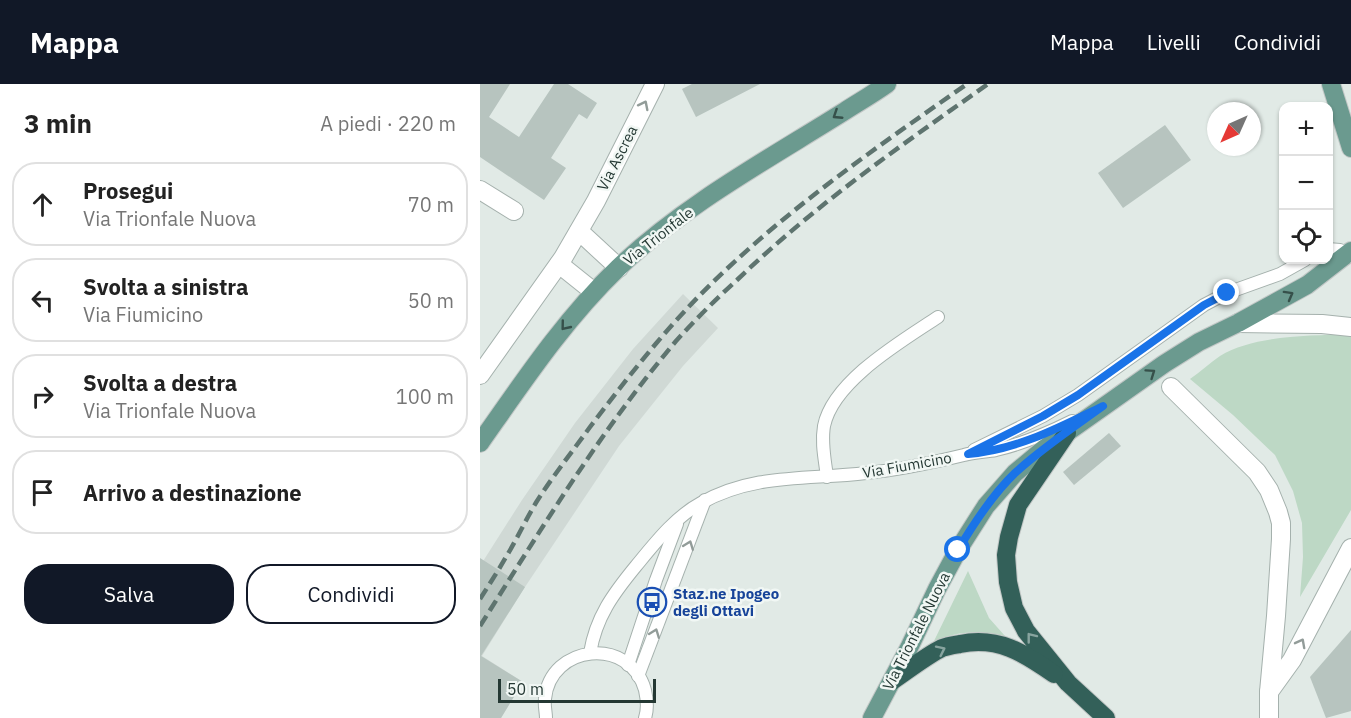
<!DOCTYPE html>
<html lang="it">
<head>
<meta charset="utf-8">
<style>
  :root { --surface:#fff; --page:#f2f2f2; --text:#222; --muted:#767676; --line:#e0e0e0; --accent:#111827 }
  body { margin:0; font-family:"IBM Plex Sans",sans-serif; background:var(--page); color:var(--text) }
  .controls { position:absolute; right:18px; top:18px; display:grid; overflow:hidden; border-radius:12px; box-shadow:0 2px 4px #0004 }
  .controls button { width:54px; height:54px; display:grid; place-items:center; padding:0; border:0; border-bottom:2px solid var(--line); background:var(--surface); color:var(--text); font:30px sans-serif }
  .compass { position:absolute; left:727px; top:18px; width:54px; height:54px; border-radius:50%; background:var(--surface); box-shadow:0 2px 4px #0004; rotate:225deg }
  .scale { position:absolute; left:18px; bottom:15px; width:158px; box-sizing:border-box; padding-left:6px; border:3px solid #243833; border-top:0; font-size:16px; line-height:21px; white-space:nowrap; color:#243833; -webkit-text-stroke:4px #f1f7f4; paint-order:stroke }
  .stop { position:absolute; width:18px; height:18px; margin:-14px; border:4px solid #1a73e8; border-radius:50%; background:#fff }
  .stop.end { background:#1a73e8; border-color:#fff; box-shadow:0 2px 6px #0008 }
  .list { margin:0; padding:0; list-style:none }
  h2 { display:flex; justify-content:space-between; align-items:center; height:78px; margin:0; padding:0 24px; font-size:26px }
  h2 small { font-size:20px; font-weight:400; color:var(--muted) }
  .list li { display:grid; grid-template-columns:39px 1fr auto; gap:18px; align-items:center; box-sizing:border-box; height:84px; margin:0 12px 12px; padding:0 12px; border:2px solid var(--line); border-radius:24px }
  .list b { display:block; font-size:22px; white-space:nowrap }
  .list p { margin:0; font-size:20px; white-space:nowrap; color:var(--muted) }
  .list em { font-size:20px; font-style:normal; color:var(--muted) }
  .actions { display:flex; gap:12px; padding:18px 24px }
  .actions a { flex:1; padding:14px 0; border:2px solid var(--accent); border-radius:24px; text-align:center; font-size:21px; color:var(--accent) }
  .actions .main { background:var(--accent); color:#fff }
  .icon { flex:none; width:33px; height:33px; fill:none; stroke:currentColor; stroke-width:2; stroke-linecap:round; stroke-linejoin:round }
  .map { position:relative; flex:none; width:871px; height:634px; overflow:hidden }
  header { display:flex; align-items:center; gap:36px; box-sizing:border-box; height:84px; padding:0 30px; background:var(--accent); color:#fff }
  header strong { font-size:28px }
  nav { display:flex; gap:33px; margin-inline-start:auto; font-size:21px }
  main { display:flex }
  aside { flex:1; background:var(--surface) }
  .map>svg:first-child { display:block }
</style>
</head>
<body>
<header>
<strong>Mappa</strong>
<nav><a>Mappa</a><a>Livelli</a><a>Condividi</a></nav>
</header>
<main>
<aside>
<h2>3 min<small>A piedi · 220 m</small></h2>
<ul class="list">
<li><svg class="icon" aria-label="ahead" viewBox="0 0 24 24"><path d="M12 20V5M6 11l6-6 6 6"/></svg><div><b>Prosegui</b><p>Via Trionfale Nuova</p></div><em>70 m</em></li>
<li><svg class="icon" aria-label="left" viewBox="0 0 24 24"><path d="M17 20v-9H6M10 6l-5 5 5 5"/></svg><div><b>Svolta a sinistra</b><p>Via Fiumicino</p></div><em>50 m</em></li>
<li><svg class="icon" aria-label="right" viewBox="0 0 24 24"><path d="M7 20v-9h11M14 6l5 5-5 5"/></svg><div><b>Svolta a destra</b><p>Via Trionfale Nuova</p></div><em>100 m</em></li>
<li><svg class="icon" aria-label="arrive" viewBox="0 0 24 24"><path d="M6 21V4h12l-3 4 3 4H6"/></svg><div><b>Arrivo a destinazione</b></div></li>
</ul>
<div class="actions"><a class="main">Salva</a><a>Condividi</a></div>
</aside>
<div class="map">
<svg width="871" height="634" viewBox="0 0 871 634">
  <rect width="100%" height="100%" fill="#e1eae6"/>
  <path fill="#d0d9d5" d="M203 210 238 244 203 282 139 362 45 503 2 572 43 598 21 634H0V482L42 416 95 339 153 265Z"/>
  <g fill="#bdd8c5">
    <path d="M868 250 871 252V426L820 513 823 473 822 439 813 407 795 371 753 331 710 295C720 288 730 279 740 272 774 251 829 252 868 250Z"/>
    <path d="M488 487 509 534 525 552C497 547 481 546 454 557Z"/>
  </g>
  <g fill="#b7c4bf">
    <path d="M0 0H30L9 33 39 53 74 0H88L117 19 107 35 99 30 71 74 86 84 64 116 0 73Z"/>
    <path d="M212 0H280L216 33 202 5Z"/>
    <path d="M685 41 711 76 643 124 618 89Z"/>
    <path d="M629 349 641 362 594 401 583 388Z"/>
    <path d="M0 474 45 503 1 572 43 598 21 634H0Z"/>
    <path d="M871 546V627L846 634 830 593Z"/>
  </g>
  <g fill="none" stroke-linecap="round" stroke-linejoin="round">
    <g stroke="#a5b1ad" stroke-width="14">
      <g id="service">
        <path d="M848 165 860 166 870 173"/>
        <path d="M494 366 563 332 598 311 724 221 747 209 800 190 825 176"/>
        <path d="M347 393C345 376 341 359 344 342 353 297 422 257 458 233"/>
        <path d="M110 569C116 533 133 510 156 482 175 459 195 433 221 419 274 389 328 396 386 389 419 386 451 379 484 371 494 368 505 368 516 366 542 360 568 349 592 337"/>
        <path d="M148 581 176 496 197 440"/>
        <path d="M158 592 225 416"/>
        <path d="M66 634C66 628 64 621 65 615 70 560 150 552 165 606 167 615 168 625 165 634"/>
      </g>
    </g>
    <g stroke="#a5b1ad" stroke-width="20">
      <g id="minor">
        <path d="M0 106 34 127"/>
        <path d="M99 147 139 184"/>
        <path d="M79 180 114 208"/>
        <path d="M0 291 83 174 116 117 175 0"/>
        <path d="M691 303 777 388 789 406 798 428 801 439V455L796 532 789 608V634"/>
        <path d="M789 608 812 576 871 464"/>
      </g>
    </g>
    <g stroke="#a5b1ad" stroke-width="20">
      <path id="tertiary" d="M758 239 842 240 871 243"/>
    </g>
    <g stroke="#c2c7c6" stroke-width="20">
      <g id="primary">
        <path d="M851 0 871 64"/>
        <path d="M0 359C43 298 84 236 138 184 204 121 287 76 365 27 379 18 393 10 407 0"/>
        <path d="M392 634 429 564 457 505 478 466 506 422 535 389 565 364 684 280 719 258 758 239 827 201 871 167"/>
      </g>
    </g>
    <g stroke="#c2c7c6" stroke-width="20">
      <g id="motorway">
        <path d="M587 349 538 421 529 453 526 471 528 498 534 524 546 547 588 599 626 634"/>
        <path d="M412 597C427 587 446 572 462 564 467 562 474 561 480 560 518 552 544 569 574 590"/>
      </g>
    </g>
    <use href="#service" stroke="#fff" stroke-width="12"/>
    <use href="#minor" stroke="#fff" stroke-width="18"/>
    <use href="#tertiary" stroke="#fff" stroke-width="18"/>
    <use href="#primary" stroke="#6b9a8f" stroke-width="18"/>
    <use href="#motorway" stroke="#336059" stroke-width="18"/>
    <g stroke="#5e746f" stroke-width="4.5" stroke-dasharray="12 6" stroke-linecap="butt">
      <path d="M0 515C9 501 18 487 26 473 37 455 46 435 57 417 73 392 92 368 110 343 144 298 180 252 220 211 300 130 394 65 487 0"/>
      <path d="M0 542C62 444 121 346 196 257 215 236 236 215 257 196 334 122 420 62 508 0"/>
    </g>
  </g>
  <defs><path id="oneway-chevron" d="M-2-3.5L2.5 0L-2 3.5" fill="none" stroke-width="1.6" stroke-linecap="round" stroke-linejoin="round" transform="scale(1.5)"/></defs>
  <g stroke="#929c99">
    <use href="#oneway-chevron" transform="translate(164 21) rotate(-63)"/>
    <use href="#oneway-chevron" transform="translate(209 461) rotate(-69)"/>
    <use href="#oneway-chevron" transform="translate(175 549) rotate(-69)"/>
    <use href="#oneway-chevron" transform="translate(821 559) rotate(-62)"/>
  </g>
  <g stroke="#36504a">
    <use href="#oneway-chevron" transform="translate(357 31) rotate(147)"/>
    <use href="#oneway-chevron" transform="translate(809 211) rotate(-29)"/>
    <use href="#oneway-chevron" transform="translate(85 242) rotate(129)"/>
    <use href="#oneway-chevron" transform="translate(671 289) rotate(-35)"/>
  </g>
  <g stroke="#88a49f">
    <use href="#oneway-chevron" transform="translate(551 553) rotate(-128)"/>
    <use href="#oneway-chevron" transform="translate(461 566) rotate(-26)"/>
  </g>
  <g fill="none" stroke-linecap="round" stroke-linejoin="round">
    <path stroke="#1a73e8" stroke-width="8" d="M478 466C494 439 512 411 535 389 562 364 594 343 623 322 580 343 537 366 488 370L563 332 598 311 724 221 747 209"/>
  </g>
  <defs>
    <g id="bus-ring" transform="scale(1.5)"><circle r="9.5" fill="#f1f7f4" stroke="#1a4fb4" stroke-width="1.5"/><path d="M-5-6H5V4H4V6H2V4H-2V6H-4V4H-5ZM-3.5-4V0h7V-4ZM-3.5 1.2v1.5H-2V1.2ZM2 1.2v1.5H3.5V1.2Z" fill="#1a4fb4"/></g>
  </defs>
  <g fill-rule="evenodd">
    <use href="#bus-ring" x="172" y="518"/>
  </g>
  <g text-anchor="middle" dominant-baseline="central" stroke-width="5" stroke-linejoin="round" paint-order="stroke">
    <g font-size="15" fill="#243833" stroke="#f1f7f4">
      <text transform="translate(137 74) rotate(-63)">Via Ascrea</text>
      <text transform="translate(178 152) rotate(-38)">Via Trionfale</text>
      <text transform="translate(427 381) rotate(-10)">Via Fiumicino</text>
      <text transform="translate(436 547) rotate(-63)">Via Trionfale Nuova</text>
    </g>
    <g font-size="15" font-weight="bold" fill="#164399" stroke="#f1f7f4" text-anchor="start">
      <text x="193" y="509">Staz.ne Ipogeo<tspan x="193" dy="17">degli Ottavi</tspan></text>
    </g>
  </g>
</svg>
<div class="controls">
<button>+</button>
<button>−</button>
<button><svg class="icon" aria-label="locate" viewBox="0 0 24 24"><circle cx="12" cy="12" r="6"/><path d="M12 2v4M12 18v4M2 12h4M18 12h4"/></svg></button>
</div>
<svg class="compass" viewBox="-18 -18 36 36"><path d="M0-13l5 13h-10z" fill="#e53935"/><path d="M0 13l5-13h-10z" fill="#767676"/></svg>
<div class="scale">50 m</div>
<div class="stop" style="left:478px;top:466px"></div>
<div class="stop end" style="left:747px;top:209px"></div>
</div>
</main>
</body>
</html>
